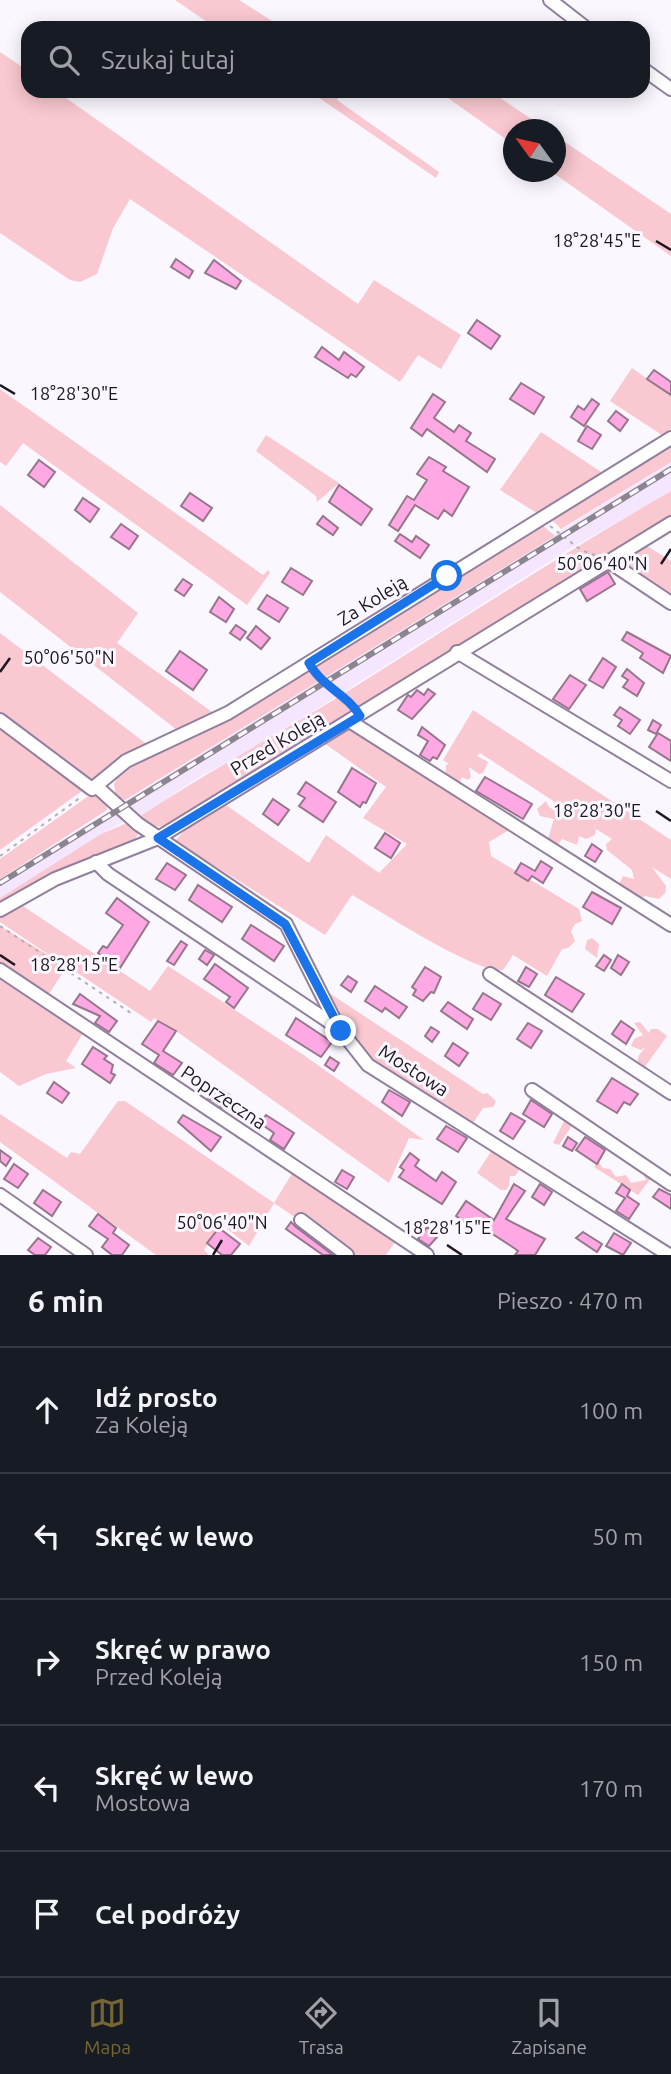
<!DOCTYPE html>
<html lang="pl">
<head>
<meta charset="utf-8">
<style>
  :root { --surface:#171b24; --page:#242831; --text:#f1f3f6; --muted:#9ea1a6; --line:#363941; --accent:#756633 }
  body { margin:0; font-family:Ubuntu,sans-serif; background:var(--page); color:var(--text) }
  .compass { position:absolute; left:503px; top:119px; width:63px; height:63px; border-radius:50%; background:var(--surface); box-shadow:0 4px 18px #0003; rotate:303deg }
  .stop { position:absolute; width:21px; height:21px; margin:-16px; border:5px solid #1a73e8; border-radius:50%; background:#fff }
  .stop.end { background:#1a73e8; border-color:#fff; box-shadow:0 2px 7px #0008 }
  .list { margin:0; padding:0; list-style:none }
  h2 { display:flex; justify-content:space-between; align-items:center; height:91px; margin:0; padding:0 28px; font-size:30px }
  h2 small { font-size:23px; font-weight:400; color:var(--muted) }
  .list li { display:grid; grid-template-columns:46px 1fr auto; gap:21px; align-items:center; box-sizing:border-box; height:126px; padding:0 28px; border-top:2px solid var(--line) }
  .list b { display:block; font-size:26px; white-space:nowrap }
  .list p { margin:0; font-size:23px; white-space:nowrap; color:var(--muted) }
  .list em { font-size:23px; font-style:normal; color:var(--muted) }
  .icon { flex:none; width:38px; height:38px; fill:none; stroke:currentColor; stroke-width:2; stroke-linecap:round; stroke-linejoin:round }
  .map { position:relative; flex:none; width:671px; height:1255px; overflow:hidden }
  .search { position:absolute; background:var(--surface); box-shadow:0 4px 18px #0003; left:21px; right:21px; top:21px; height:77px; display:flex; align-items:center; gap:18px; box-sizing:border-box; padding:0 24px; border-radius:21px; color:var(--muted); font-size:26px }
  .sheet { height:721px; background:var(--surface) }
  nav { display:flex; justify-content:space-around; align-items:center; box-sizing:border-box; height:98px; border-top:2px solid var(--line); background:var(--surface); font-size:19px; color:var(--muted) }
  nav a { display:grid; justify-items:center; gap:4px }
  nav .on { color:var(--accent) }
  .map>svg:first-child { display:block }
</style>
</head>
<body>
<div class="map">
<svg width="671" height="1255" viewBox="0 0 671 1255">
  <rect width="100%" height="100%" fill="#fbf7fe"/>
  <path fill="#f4e6fe" d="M671 462V491L558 556 265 742 201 776 139 817 136 815 101 834 0 898V879Z"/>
  <g fill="#f9c8d0">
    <path d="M175 0H239L283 28H216Z"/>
    <path d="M0 52 28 71V91H56L358 304 374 280 461 335 441 369 418 355 400 382 130 199 113 228 97 274 80 282 70 280 0 233Z"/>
    <path d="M309 91H342L337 100 439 172 436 178Z"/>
    <path d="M438 91H490L546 129 514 130 513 144Z"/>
    <path d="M556 136 671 214V256L552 172H556Z"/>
    <path d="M632 368 671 396V429L662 435 610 401Z"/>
    <path d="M0 389 263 575 268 570 270 573 247 605 23 443 6 466 0 462Z"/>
    <path d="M541 432 601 472 598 477 540 515 500 490Z"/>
    <path d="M266 435 339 483 317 502 316 496 256 451Z"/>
    <path d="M671 445V462L561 529 552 520Z"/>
    <path d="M671 491V518L296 746 171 826 150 827 139 817C204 774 273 737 340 696 450 627 558 556 671 491Z"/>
    <path d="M0 505 138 613 117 643 212 712 177 730 0 592Z"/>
    <path d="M541 524 555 536 125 800 116 797 114 784 120 773 278 688Z"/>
    <path d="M644 544 671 561V599L618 561Z"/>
    <path d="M0 633 148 745 91 780 0 712Z"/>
    <path d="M473 710 671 840V879L652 867 666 886 665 893 659 899 645 896 640 899 618 887 623 876 634 879 632 870 607 850 606 844 612 839 596 829 595 835 586 839 579 836 577 845 562 839 556 847 549 846 548 839 554 819 540 816 537 809 546 801 549 807 560 814 564 808 480 753 477 756 488 762 483 773 479 774 469 767 471 777 468 780 462 777 459 784 445 778 446 765 449 764 443 760Z"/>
    <path d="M0 726 86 788 0 850Z"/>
    <path d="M349 727 511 829 489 842 491 856 579 909 582 921 575 924 571 931 575 941 568 948 562 949 547 976 513 955 503 970C474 973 381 911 352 895L325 935 175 841 189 826 223 803 309 863 326 835 379 873 407 844 363 818 386 787 324 743Z"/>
    <path d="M94 795 107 803V810L0 879V859L87 797Z"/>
    <path d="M127 823 138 833 132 846 0 906V898L101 834Z"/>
    <path d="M20 904 150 991 168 966 302 1054 424 1140 409 1138 389 1183 176 1031 154 1018 151 1022 67 966 45 1000 0 967V926L58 961 0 922V915Z"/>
    <path d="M592 938 599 944 597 958 585 949 587 940Z"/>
    <path d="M0 975 43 1002 41 1007 83 1033 66 1061 76 1068 46 1074 19 1086 0 1072Z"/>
    <path d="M329 993 483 1094 487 1093 496 1101 493 1107 483 1108 471 1126 361 1054 326 997Z"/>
    <path d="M640 1022 649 1033 651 1029H658L667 1036 644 1068 637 1065 639 1055 646 1047 641 1050 631 1046 634 1039 643 1035 634 1023Z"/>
    <path d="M118 1101H125L274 1203 296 1167 399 1236 386 1255H351L274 1203 249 1246 221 1224 204 1250 209 1255H156L0 1142V1114L67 1158 71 1152 80 1154Z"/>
    <path d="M565 1119 573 1124 559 1145 553 1143Z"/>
    <path d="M603 1140 655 1173 638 1195 594 1167 598 1161 603 1168 610 1169 616 1177 626 1175 631 1183 646 1180 642 1171 600 1145Z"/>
    <path d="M494 1147 520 1169 515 1176H510L509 1186 506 1190H501L477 1173Z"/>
  </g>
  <g fill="#fea9e3" stroke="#95768b" stroke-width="2">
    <path d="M176 259 193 271 189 278 171 267Z"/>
    <path d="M214 260 241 281 236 289 205 273Z"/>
    <path d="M477 320 500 336 491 349 468 333Z"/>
    <path d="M322 347 339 360 344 352 364 367 356 377 351 374 348 378 315 357Z"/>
    <path d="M654 370 671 382V395L647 379Z"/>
    <path d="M521 383 544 397 534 414 510 399Z"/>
    <path d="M433 394 445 402 434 418 454 432 459 425 471 433 466 441 495 459 487 472 427 429 422 436 411 428Z"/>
    <path d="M592 399 599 404 584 426 571 417 578 406 584 410Z"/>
    <path d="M616 411 628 420 620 431 608 421Z"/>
    <path d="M587 426 601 435 592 449 578 441Z"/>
    <path d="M429 457 446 467 443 471 469 487 452 516 444 510 438 519 415 505 398 531 389 525 407 496 414 500 427 480 417 474Z"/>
    <path d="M39 460 55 472 44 487 28 475Z"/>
    <path d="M339 485 372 509 361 525 329 502Z"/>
    <path d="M190 493 212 508 203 521 181 506Z"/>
    <path d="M83 498 99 509 90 522 75 510Z"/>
    <path d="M323 516 338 528 333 535 317 524Z"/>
    <path d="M121 524 138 536 129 549 111 537Z"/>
    <path d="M400 534 412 542 416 536 429 545 420 558 395 541Z"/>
    <path d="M291 568 312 581 303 595 282 582Z"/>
    <path d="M608 572 615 584 587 601 580 589Z"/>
    <path d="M183 579 192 585 184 596 175 590Z"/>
    <path d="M267 595 288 608 279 622 258 609Z"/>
    <path d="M219 597 234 609 226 622 210 612Z"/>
    <path d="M236 625 246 632 240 640 230 633Z"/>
    <path d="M256 626 270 638 261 649 247 638Z"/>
    <path d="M627 632 671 656 663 673 640 658 643 653 622 640Z"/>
    <path d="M180 651 207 670 193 690 166 671Z"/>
    <path d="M603 658 616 667 603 688 589 680Z"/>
    <path d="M627 669 644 683 637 696 623 687 628 680 622 676Z"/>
    <path d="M570 675 586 685 569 709 553 699Z"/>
    <path d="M428 689 435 694 412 719 398 710 408 695 411 697 417 690 424 695Z"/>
    <path d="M620 707 640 720 630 734 618 726 622 720 614 715Z"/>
    <path d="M653 720 661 725 656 734 648 730Z"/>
    <path d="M422 727 445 745 437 759 433 757 430 761 420 755 428 741 418 735Z"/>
    <path d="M658 733 671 741V761L649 747Z"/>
    <path d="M352 768 376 783 366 803 363 802 360 807 338 792Z"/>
    <path d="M485 777 532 804 523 819 476 791Z"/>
    <path d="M306 782 336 802 323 822 299 806 305 798 298 794Z"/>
    <path d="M273 799 289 810 278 825 263 814Z"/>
    <path d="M385 833 400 843 391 858 375 848Z"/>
    <path d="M592 844 602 851 595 862 585 856Z"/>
    <path d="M541 861 552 868 543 883 532 876 528 881 515 873 521 863 535 871Z"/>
    <path d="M167 863 186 875 175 890 156 879Z"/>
    <path d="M198 885 232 907 222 922 189 900Z"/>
    <path d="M592 892 621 908 612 924 583 907Z"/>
    <path d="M117 898 149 922 120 968 98 953 103 946 107 948 123 925 106 913Z"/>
    <path d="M251 925 284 946 274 961 242 939Z"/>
    <path d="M181 941 187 945 174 965 167 961Z"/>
    <path d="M205 950 214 955 207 965 199 959Z"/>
    <path d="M604 955 611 960 604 971 596 966Z"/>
    <path d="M618 955 629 962 621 975 611 968Z"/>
    <path d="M215 964 248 988 234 1008 226 1002 230 997 204 979Z"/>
    <path d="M425 967 441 977 434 993 431 992 423 1001 413 995 416 990 412 987Z"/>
    <path d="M526 967 537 974 529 987 518 981Z"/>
    <path d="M348 976 357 982 351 992 341 985Z"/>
    <path d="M556 977 584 994 572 1012 545 995Z"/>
    <path d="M375 986 407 1007 399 1018 385 1008 382 1012 365 1001Z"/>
    <path d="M483 993 501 1004 491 1020 473 1009Z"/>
    <path d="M80 994 117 1021 109 1032 95 1023 100 1016 73 1004Z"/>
    <path d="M448 1002 473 1019 467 1029 441 1011Z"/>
    <path d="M296 1018 332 1042 321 1057 286 1035Z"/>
    <path d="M158 1021 176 1031 163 1051 182 1063 173 1075 154 1063 159 1055 142 1044Z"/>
    <path d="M621 1021 634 1030 626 1044 612 1034Z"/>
    <path d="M528 1023 542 1031 531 1048 517 1039Z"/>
    <path d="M431 1027 439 1032 432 1042 425 1036Z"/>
    <path d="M453 1043 468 1053 459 1066 445 1056Z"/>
    <path d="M93 1047 107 1056 104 1059 113 1065 111 1073 115 1075 110 1083 82 1064Z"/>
    <path d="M330 1057 339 1063 334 1071 325 1065Z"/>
    <path d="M612 1078 638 1094 630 1105 624 1102 617 1113 597 1101Z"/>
    <path d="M54 1082 69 1093 62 1103 47 1093Z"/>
    <path d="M216 1086 231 1096 223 1108 208 1098Z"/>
    <path d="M389 1090 410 1102 402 1116 382 1102Z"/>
    <path d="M531 1100 552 1114 544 1127 523 1114Z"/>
    <path d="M511 1113 525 1121 513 1139 500 1131Z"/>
    <path d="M183 1115 221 1137 211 1151 178 1122Z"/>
    <path d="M266 1115 294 1133 284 1149 270 1140 274 1133 260 1123Z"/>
    <path d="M446 1126 467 1138 458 1152 437 1139Z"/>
    <path d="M568 1137 577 1143 572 1151 563 1146Z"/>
    <path d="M585 1137 605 1150 597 1164 576 1150Z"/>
    <path d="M0 1150 11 1158 6 1166 0 1161Z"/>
    <path d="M410 1153 419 1160 415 1166 436 1181 442 1172 456 1182 442 1204 399 1177 404 1170 400 1167Z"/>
    <path d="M14 1164 28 1174 18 1188 4 1179Z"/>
    <path d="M342 1170 354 1177 347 1189 335 1182Z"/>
    <path d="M514 1184 525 1191 506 1219 545 1239 535 1255H515L518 1251 514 1248 474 1222 471 1227 456 1216 466 1201 494 1220Z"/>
    <path d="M540 1184 552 1192 544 1205 532 1197Z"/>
    <path d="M622 1184 630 1190 627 1196 639 1204 629 1219 616 1211 625 1198 616 1193Z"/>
    <path d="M659 1189 671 1195V1209L653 1197Z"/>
    <path d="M43 1190 61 1202 52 1216 34 1203Z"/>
    <path d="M98 1214 116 1228 113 1233 129 1245 122 1255H112L102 1247 108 1239 89 1226Z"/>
    <path d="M291 1222 296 1227 333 1255H323L286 1229Z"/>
    <path d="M427 1227 438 1236 429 1246 418 1239Z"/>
    <path d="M219 1228 240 1244 231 1255H222L207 1243Z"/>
    <path d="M583 1232 602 1244 597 1252 576 1238Z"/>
    <path d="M614 1233 631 1243 623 1255 606 1246Z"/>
    <path d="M38 1238 51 1247 45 1255H35L28 1250Z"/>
  </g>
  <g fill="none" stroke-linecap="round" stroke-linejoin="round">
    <g stroke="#917f9e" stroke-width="16">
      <g id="minor">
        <path d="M550 0 586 28"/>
        <path d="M643 69 671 89"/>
        <path d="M608 561 671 603"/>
        <path d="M457 652 671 781"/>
        <path d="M0 720 92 789 126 761 228 713 671 438"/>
        <path d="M351 722 671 925"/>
        <path d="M96 786 138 824 286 924 338 1027 368 1065 669 1255"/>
        <path d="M96 862 108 874 337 1027"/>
        <path d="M0 910 55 879 158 838 671 523"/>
        <path d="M0 970 427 1255"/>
        <path d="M490 974 671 1093"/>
        <path d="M532 1090 671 1184"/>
        <path d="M0 1195 86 1255"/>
        <path d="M301 1220 347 1255"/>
      </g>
    </g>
    <g stroke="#b4afb7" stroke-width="2" stroke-dasharray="3.5 5" stroke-linecap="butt">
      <path d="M550 526 581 550 595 555"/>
      <path d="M315 675 351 704"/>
      <path d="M0 856 81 797"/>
      <path d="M0 926 131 1013"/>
    </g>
    <use href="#minor" stroke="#fff" stroke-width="12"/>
    <g stroke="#8b858f" stroke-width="6">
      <path id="rail" d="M0 883 671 469"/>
    </g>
    <use href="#rail" stroke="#fbf7fe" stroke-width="3.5" stroke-dasharray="10" stroke-linecap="butt"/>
  </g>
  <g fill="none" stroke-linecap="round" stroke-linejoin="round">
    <path stroke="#1a73e8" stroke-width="9" d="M341 1031 285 924 158 838 360 716C347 694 321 686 309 663L447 576"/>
  </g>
  <path fill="none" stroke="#1e1723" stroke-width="2.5" d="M656 241 671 250M0 385 15 394M661 564 671 549M0 672 10 658M656 811 671 821M0 955 15 965M447 1245 462 1255M213 1255 222 1240"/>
  <g text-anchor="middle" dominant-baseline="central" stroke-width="6" stroke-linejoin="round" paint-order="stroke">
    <g font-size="19" fill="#1e1723" stroke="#fbf7fe">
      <text transform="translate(372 600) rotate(-32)">Za Koleją</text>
      <text transform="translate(277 743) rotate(-31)">Przed Koleją</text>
      <text transform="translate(414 1070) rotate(33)">Mostowa</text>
      <text transform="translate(224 1097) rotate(34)">Poprzeczna</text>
    </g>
  </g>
  <g font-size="18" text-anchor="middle" fill="#1e1723" stroke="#fbf7fe" stroke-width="6" stroke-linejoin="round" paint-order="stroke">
    <text x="597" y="247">18°28'45"E</text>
    <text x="74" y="400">18°28'30"E</text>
    <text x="602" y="570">50°06'40"N</text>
    <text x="69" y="664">50°06'50"N</text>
    <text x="597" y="817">18°28'30"E</text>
    <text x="74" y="971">18°28'15"E</text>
    <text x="222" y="1229">50°06'40"N</text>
    <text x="447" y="1234">18°28'15"E</text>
  </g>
</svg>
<svg class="compass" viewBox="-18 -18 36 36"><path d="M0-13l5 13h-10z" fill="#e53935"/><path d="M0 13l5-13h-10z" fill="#9ea1a6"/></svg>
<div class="stop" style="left:447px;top:576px"></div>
<div class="stop end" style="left:341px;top:1031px"></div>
<div class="search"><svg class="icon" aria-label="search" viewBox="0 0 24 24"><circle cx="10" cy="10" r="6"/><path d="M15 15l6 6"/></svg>Szukaj tutaj</div>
</div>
<section class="sheet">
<h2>6 min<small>Pieszo · 470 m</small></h2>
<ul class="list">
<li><svg class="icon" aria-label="ahead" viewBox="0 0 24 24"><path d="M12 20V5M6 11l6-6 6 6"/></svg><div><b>Idź prosto</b><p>Za Koleją</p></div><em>100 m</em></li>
<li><svg class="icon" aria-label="left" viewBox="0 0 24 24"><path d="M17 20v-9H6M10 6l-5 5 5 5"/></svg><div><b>Skręć w lewo</b></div><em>50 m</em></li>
<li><svg class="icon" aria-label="right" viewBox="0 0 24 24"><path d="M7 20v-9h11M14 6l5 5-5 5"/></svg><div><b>Skręć w prawo</b><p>Przed Koleją</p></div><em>150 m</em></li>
<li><svg class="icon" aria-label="left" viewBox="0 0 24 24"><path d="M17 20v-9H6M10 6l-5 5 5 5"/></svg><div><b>Skręć w lewo</b><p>Mostowa</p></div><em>170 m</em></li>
<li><svg class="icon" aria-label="arrive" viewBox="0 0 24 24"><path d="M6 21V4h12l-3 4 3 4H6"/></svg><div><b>Cel podróży</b></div></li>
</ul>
</section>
<nav>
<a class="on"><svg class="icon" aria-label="map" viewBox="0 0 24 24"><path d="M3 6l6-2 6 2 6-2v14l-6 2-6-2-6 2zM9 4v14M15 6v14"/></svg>Mapa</a>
<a><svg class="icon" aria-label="directions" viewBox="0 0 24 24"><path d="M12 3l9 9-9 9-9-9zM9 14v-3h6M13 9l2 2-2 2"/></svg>Trasa</a>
<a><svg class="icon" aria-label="saved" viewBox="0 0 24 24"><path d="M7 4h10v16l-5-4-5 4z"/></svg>Zapisane</a>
</nav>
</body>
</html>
